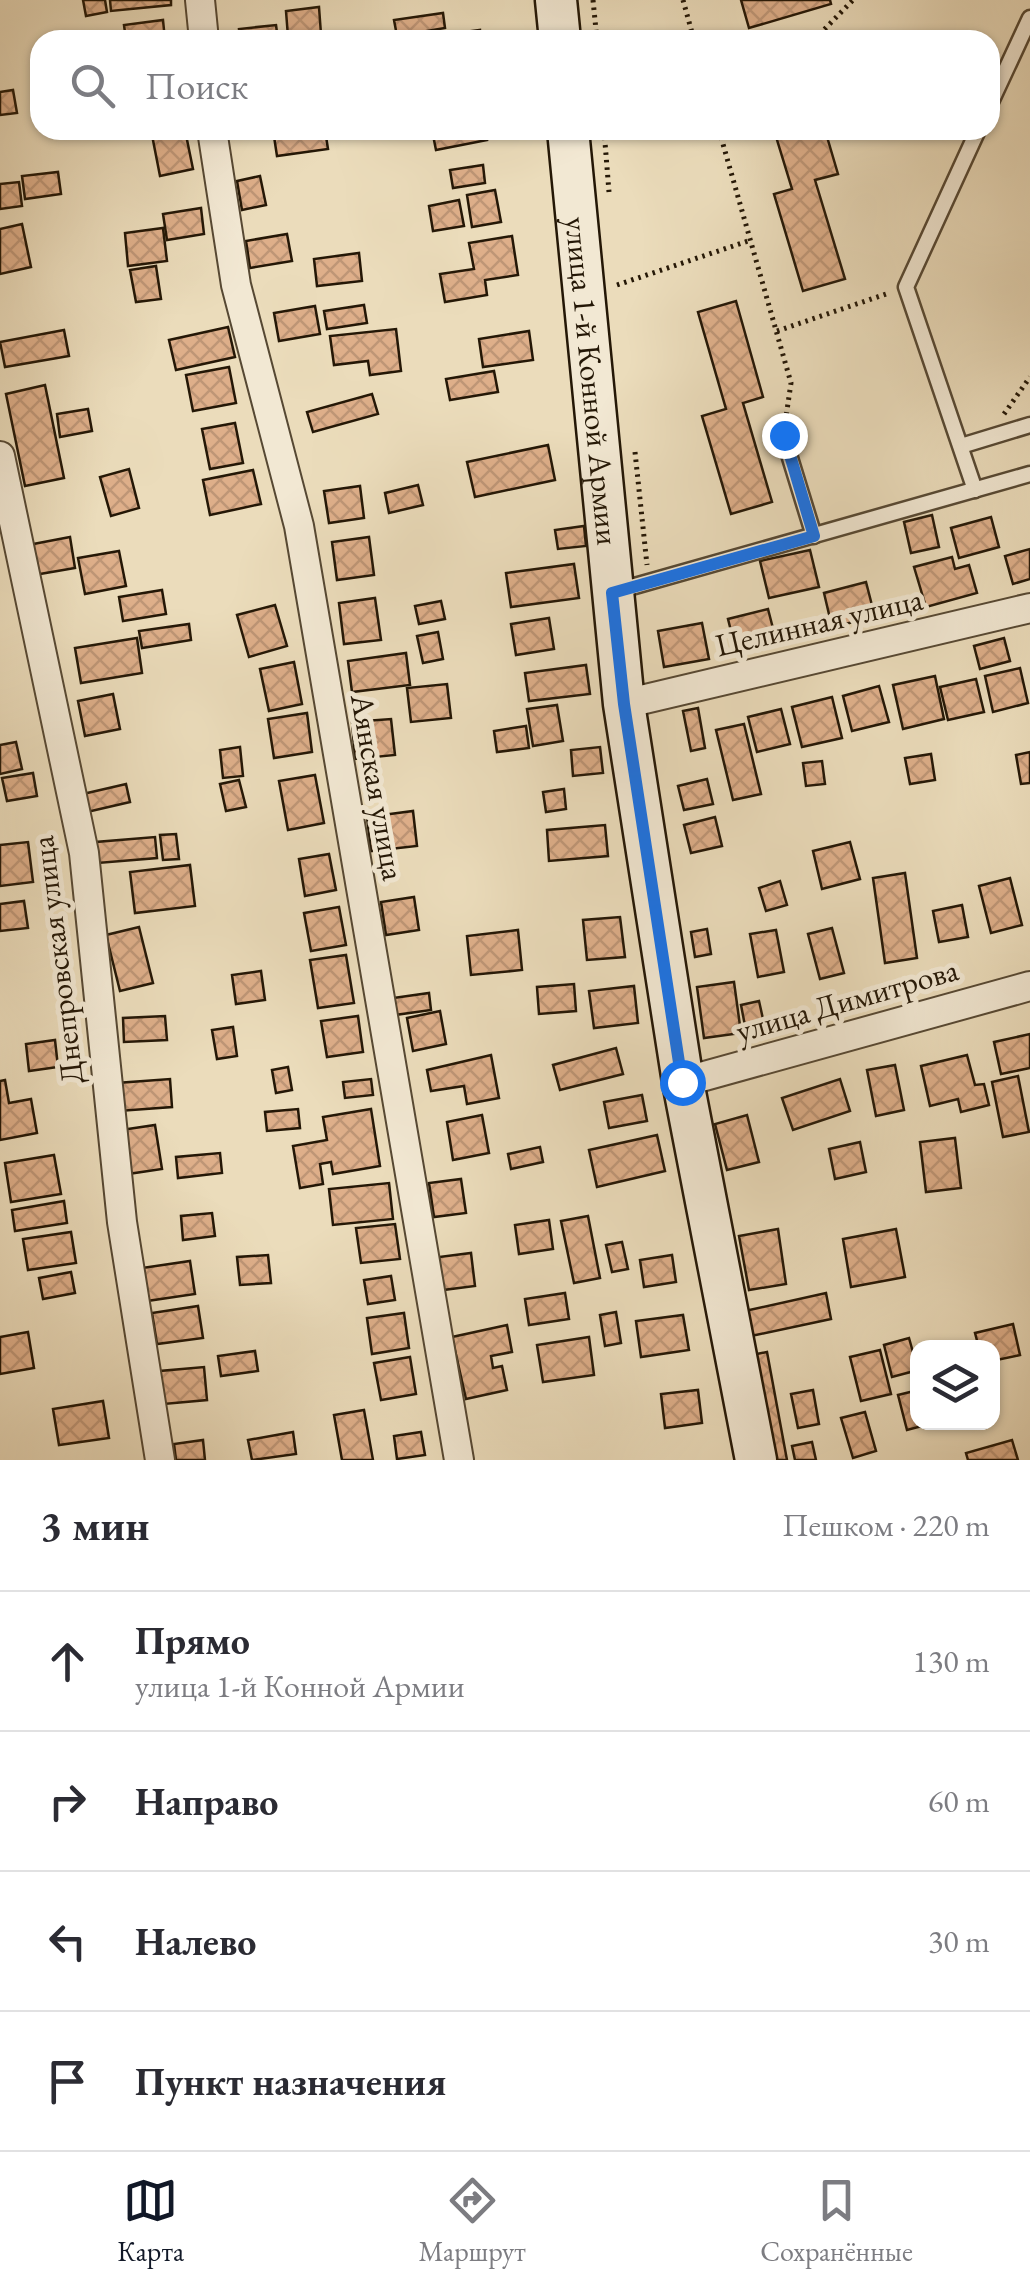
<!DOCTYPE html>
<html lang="ru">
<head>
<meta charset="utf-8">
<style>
  :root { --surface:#fff; --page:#f2f2f3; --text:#2b2b33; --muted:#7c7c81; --line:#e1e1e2; --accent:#111827 }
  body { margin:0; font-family:"EB Garamond",serif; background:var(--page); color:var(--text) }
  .controls { position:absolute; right:30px; bottom:30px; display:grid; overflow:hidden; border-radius:20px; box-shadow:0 2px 8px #0004 }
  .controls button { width:90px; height:90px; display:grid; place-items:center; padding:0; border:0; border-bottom:2px solid var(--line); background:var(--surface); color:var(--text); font:50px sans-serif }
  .stop { position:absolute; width:30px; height:30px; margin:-22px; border:8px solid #1a73e8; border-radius:50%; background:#fff }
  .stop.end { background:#1a73e8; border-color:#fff; box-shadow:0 2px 10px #0008 }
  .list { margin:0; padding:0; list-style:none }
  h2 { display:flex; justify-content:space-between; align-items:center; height:130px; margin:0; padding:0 40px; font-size:42px }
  h2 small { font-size:32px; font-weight:400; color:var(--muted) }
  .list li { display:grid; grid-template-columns:65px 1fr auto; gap:30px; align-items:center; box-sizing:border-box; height:140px; padding:0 40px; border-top:2px solid var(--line) }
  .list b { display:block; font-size:38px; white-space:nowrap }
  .list p { margin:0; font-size:32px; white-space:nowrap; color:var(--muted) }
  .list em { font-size:32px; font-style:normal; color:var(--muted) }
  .icon { flex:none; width:55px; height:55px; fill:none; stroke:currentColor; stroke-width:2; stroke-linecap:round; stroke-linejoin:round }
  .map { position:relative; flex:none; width:1030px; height:1460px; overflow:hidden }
  .search { position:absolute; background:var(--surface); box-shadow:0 2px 8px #0004; left:30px; right:30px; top:30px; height:110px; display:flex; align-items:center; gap:25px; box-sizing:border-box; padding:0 35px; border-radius:30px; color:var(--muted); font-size:38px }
  .sheet { height:690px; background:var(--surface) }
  nav { display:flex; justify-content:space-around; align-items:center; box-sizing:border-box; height:140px; border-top:2px solid var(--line); background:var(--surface); font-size:28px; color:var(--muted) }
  nav a { display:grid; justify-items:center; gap:5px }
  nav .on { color:var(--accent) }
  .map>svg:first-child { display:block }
</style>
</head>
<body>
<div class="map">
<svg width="1030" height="1460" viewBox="0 0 1030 1460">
  <defs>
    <pattern id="building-cross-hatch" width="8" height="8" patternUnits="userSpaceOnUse" patternTransform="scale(2.5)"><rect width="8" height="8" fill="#deaf8a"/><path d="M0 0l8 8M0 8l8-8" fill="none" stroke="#be9676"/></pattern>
  </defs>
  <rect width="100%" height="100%" fill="#ebdcbb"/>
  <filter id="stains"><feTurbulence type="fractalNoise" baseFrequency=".002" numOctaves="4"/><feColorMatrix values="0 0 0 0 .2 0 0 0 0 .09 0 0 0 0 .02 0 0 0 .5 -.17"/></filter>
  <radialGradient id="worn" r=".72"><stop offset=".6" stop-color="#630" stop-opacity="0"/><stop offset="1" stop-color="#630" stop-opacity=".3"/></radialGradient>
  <g fill="url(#building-cross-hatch)" stroke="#241706" stroke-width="2.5">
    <path d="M83 0H105L107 12 86 16Z"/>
    <path d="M110 0H171V5L111 11Z"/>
    <path d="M741 0H830L831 4 749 28Z"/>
    <path d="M319 7 321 34 288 37 286 11Z"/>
    <path d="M443 13 445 28 397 36 394 20Z"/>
    <path d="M163 20 165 40H126L124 25Z"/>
    <path d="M276 25 278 40H240L239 29Z"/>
    <path d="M480 30 481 40H427V37Z"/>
    <path d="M13 90 17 113 0 115V92Z"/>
    <path d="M151 130H185L193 169 160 176Z"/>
    <path d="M273 130H325L328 149 277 156Z"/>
    <path d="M432 130H485L487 140 436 150Z"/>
    <path d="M774 130H825L838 174 815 180 845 279 803 291 774 194 792 189Z"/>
    <path d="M483 165 485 183 453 188 450 170Z"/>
    <path d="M58 172 61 194 25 199 22 176Z"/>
    <path d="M260 176 266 205 242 210 237 181Z"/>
    <path d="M19 182 22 206 0 209V184Z"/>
    <path d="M495 190 501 222 472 227 467 195Z"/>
    <path d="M459 200 464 226 433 231 429 206Z"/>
    <path d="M201 208 204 234 167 240 163 214Z"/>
    <path d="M22 224 31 267 0 274V229Z"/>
    <path d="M163 228 167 261 128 266 125 233Z"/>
    <path d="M287 234 292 261 250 268 246 241Z"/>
    <path d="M512 236 518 275 485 280 487 295 445 302 440 274 474 269 469 243Z"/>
    <path d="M359 253 362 281 317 286 314 259Z"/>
    <path d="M156 266 161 299 136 302 130 270Z"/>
    <path d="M736 301 763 397 743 403 772 502 731 514 702 416 726 409 698 312Z"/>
    <path d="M364 305 367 323 327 329 324 311Z"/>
    <path d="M315 306 320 334 279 341 274 313Z"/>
    <path d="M228 327 235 357 176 370 169 340Z"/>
    <path d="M396 329 401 371 370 375 368 361 334 365 330 336Z"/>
    <path d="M64 330 69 356 5 367 0 342Z"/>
    <path d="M529 331 533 360 483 367 479 339Z"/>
    <path d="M229 367 236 403 193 411 186 375Z"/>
    <path d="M494 371 498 392 450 400 446 379Z"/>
    <path d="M45 385 64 478 25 486 6 394Z"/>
    <path d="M372 394 378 414 313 432 307 412Z"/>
    <path d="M88 409 92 431 60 437 57 414Z"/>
    <path d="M235 423 243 463 210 469 202 429Z"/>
    <path d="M548 445 555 480 475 497 467 462Z"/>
    <path d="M129 469 139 508 111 516 100 477Z"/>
    <path d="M253 470 261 504 210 515 203 480Z"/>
    <path d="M418 485 423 505 389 513 385 493Z"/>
    <path d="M360 486 364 518 329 523 324 491Z"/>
    <path d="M932 515 939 547 911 553 904 522Z"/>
    <path d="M991 517 999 547 959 558 951 528Z"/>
    <path d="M584 526 586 546 558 549 555 530Z"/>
    <path d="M70 537 75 568 34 575 28 545Z"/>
    <path d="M369 537 374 575 337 580 332 542Z"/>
    <path d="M1030 549V579L1013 584 1005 556Z"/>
    <path d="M810 550 819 587 769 598 760 561Z"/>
    <path d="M119 551 126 586 85 594 78 558Z"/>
    <path d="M952 557 955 569 969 565 977 593 926 607 914 567Z"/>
    <path d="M574 564 579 598 511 607 506 573Z"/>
    <path d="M866 582 875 617 832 627 824 593Z"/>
    <path d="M162 590 166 614 123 621 119 597Z"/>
    <path d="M375 598 381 640 344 644 339 603Z"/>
    <path d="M441 601 445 619 419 624 415 606Z"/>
    <path d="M275 605 287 646 249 657 237 615Z"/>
    <path d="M768 609 776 640 736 651 728 619Z"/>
    <path d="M549 618 554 649 516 655 511 624Z"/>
    <path d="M702 623 709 659 664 667 658 631Z"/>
    <path d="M189 624 191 640 142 648 139 631Z"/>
    <path d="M438 632 443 659 423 663 417 636Z"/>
    <path d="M137 638 142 673 81 683 75 648Z"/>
    <path d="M1004 638 1010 661 980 669 974 646Z"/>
    <path d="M406 653 410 685 352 692 348 661Z"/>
    <path d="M294 662 302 704 269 711 260 669Z"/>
    <path d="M586 665 590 694 529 701 525 673Z"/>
    <path d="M1020 668 1028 703 993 712 985 676Z"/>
    <path d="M935 676 944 719 903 729 893 685Z"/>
    <path d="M976 679 984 712 948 720 940 687Z"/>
    <path d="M447 684 451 718 411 722 407 688Z"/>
    <path d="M879 686 889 722 852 731 843 696Z"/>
    <path d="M113 694 120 729 85 736 78 701Z"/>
    <path d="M832 697 842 738 802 747 792 707Z"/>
    <path d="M557 705 563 741 533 746 527 709Z"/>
    <path d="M698 708 705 748 691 751 683 711Z"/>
    <path d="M781 709 790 744 757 752 748 717Z"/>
    <path d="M307 713 312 752 274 758 268 719Z"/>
    <path d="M391 719 395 755 355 759 352 722Z"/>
    <path d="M744 724 761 794 733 800 716 730Z"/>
    <path d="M526 726 529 748 497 752 494 731Z"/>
    <path d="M16 742 22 769 0 774V745Z"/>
    <path d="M240 747 243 776 223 778 220 750Z"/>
    <path d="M600 747 603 773 573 776 571 750Z"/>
    <path d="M1030 752V783L1021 784 1016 755Z"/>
    <path d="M931 754 935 780 910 784 905 758Z"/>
    <path d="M822 761 825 784 806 786 803 763Z"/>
    <path d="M33 773 37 796 7 801 2 778Z"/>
    <path d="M315 775 324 823 288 830 279 781Z"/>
    <path d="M707 779 713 804 684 810 678 786Z"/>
    <path d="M239 780 246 807 226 811 220 784Z"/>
    <path d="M126 784 130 802 87 812 83 794Z"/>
    <path d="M564 789 566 809 546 812 543 792Z"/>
    <path d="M413 811 417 846 371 851 367 817Z"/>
    <path d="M715 817 722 846 691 853 684 825Z"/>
    <path d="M605 825 608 856 549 861 547 830Z"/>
    <path d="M176 834 179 859 163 860 160 835Z"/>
    <path d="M155 837 157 858 98 863 96 842Z"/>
    <path d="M28 842 33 882 0 886V845Z"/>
    <path d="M850 842 860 879 822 889 813 851Z"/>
    <path d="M329 854 336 890 305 896 299 859Z"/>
    <path d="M190 865 195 906 135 913 130 872Z"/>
    <path d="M905 873 917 958 885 963 873 878Z"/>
    <path d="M1010 878 1022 925 991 933 979 886Z"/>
    <path d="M780 881 787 905 766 911 759 888Z"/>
    <path d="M414 897 419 930 386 935 381 902Z"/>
    <path d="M24 901 28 928 0 931V904Z"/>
    <path d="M962 905 968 937 939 942 933 911Z"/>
    <path d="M339 907 346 945 311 951 304 913Z"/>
    <path d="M620 917 625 957 587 960 583 920Z"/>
    <path d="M139 927 153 983 120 991 106 935Z"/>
    <path d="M832 928 844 973 820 979 808 934Z"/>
    <path d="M707 929 711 954 695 957 691 932Z"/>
    <path d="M518 930 522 970 471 975 467 936Z"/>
    <path d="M776 930 784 972 758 977 750 934Z"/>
    <path d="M346 955 354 1003 318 1008 310 960Z"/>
    <path d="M261 971 265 1000 236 1004 232 975Z"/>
    <path d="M734 982 741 1033 704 1038 697 987Z"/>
    <path d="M574 984 576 1011 539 1014 537 987Z"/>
    <path d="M634 986 638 1023 594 1028 589 991Z"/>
    <path d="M429 993 431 1010 395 1015 393 998Z"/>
    <path d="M759 1001 765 1028 746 1031 741 1005Z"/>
    <path d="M440 1011 446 1044 413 1051 407 1018Z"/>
    <path d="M165 1016 167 1040 124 1042 123 1018Z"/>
    <path d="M358 1016 363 1052 327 1057 321 1021Z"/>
    <path d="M233 1027 237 1056 217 1059 212 1030Z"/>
    <path d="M1030 1034V1068L1001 1074 994 1042Z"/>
    <path d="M55 1040 58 1067 29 1071 26 1044Z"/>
    <path d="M616 1048 623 1074 560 1090 553 1065Z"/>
    <path d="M491 1055 499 1098 467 1104 464 1086 431 1091 427 1070Z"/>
    <path d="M967 1055 975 1085 984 1084 989 1105 961 1112 958 1099 930 1106 921 1066Z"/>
    <path d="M895 1065 904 1110 876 1116 867 1070Z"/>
    <path d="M288 1067 292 1090 276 1093 272 1070Z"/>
    <path d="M1018 1076 1029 1132 1003 1137 992 1082Z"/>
    <path d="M170 1079 172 1107 119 1111 117 1083Z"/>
    <path d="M371 1079 373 1095 345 1098 343 1082Z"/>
    <path d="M840 1079 850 1111 793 1130 782 1098Z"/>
    <path d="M5 1080 9 1103 31 1099 37 1133 0 1140V1081Z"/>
    <path d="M642 1095 647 1121 609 1128 604 1102Z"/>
    <path d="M298 1109 300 1128 267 1131 265 1112Z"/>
    <path d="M371 1109 380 1166 333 1174 331 1162 320 1164 323 1184 300 1188 293 1146 327 1140 323 1117Z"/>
    <path d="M482 1115 489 1153 453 1160 447 1122Z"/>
    <path d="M747 1115 759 1162 727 1170 715 1124Z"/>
    <path d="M155 1125 162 1169 128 1174 121 1130Z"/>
    <path d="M657 1135 665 1171 597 1187 589 1150Z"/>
    <path d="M955 1138 961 1188 926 1192 920 1142Z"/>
    <path d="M860 1142 866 1172 835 1179 829 1149Z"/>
    <path d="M540 1147 543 1162 511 1169 508 1154Z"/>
    <path d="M220 1153 222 1173 178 1178 176 1157Z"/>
    <path d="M54 1155 61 1194 11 1202 5 1163Z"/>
    <path d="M461 1179 466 1213 434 1217 429 1183Z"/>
    <path d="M389 1183 393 1219 333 1225 329 1189Z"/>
    <path d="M64 1201 67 1223 15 1231 12 1210Z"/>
    <path d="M212 1213 215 1236 183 1240 181 1216Z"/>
    <path d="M588 1216 600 1278 574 1283 561 1221Z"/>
    <path d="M549 1220 553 1249 519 1254 515 1225Z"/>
    <path d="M395 1224 400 1259 361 1263 356 1228Z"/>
    <path d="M778 1229 786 1284 749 1290 739 1236Z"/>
    <path d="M896 1229 905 1277 851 1287 843 1239Z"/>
    <path d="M71 1232 76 1263 28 1270 23 1239Z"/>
    <path d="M622 1242 628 1269 612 1272 606 1245Z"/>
    <path d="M471 1253 475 1286 443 1290 439 1257Z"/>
    <path d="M268 1255 271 1283 240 1285 237 1257Z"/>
    <path d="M672 1255 676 1282 644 1287 640 1260Z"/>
    <path d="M190 1261 195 1294 147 1301 142 1268Z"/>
    <path d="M71 1272 75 1293 43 1299 39 1278Z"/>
    <path d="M391 1276 395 1300 368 1304 364 1280Z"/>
    <path d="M565 1293 569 1319 529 1325 525 1299Z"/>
    <path d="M826 1293 831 1319 751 1336 745 1311Z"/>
    <path d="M198 1306 203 1338 157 1344 152 1313Z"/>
    <path d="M616 1312 621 1343 605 1346 600 1315Z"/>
    <path d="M404 1313 409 1348 372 1354 367 1318Z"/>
    <path d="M683 1315 689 1350 641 1357 636 1321Z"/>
    <path d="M1013 1324 1020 1355 992 1361V1348H979L975 1333Z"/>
    <path d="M507 1325 512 1352 491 1356 493 1368 502 1366 507 1390 466 1399 452 1337Z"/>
    <path d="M28 1332 34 1368 0 1374V1337Z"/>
    <path d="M589 1337 594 1375 543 1382 537 1345Z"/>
    <path d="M909 1338 918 1370 892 1377 884 1345Z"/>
    <path d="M880 1350 891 1394 861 1401 850 1357Z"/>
    <path d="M255 1351 258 1371 221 1376 218 1356Z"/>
    <path d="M767 1352 787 1460H771L752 1355Z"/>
    <path d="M410 1357 416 1394 381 1400 374 1363Z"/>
    <path d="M204 1367 207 1400 164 1404 160 1371Z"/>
    <path d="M698 1390 702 1423 665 1428 661 1394Z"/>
    <path d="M813 1390 819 1424 798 1428 791 1394Z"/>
    <path d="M918 1390V1422H937L907 1430 898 1395Z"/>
    <path d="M103 1401 109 1438 59 1445 53 1409Z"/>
    <path d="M364 1410 373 1460H342L334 1415Z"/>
    <path d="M865 1412 876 1451 853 1458 841 1418Z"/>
    <path d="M293 1432 296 1454 252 1460 248 1440Z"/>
    <path d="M421 1432 425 1455 397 1459 394 1436Z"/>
    <path d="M203 1440 205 1460H176L174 1444Z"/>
    <path d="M1012 1440 1018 1460H968L966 1453Z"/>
    <path d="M812 1442 816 1460H795L792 1446Z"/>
  </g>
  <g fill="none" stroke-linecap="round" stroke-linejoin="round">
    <g stroke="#564833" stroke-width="19">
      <g id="lane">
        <path d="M990 104 1030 18"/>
        <path d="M783 435 814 536"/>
        <path d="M961 446 1030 425"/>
        <path d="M975 490 906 287 978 130"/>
        <path d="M617 591 1030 474"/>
      </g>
    </g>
    <g stroke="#564833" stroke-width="32">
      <g id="street">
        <path d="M200 0 204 40"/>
        <path d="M212 130 236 285 299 526 459 1460"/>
        <path d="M0 456 84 853 122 1222 160 1460"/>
        <path d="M624 704 1030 608"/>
        <path d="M683 1082 1030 986"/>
      </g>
    </g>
    <g stroke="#241706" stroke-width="45">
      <g id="secondary">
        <path d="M556 0 560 40"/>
        <path id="s1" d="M568 130 624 704 683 1082 756 1460"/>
      </g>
    </g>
    <g stroke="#241706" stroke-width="5" stroke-dasharray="2.5 5" stroke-linecap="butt">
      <path d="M593 0 597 40"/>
      <path d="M683 0 694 40"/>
      <path d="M814 40 853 0"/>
      <path d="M604 130 609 192"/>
      <path d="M719 130 791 383 786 417"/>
      <path d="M617 285 751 240"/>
      <path d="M777 331 889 293"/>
      <path d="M1004 414 1030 377"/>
      <path d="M635 452 647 565"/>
    </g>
    <use href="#lane" stroke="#f2e8d3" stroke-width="14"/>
    <use href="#street" stroke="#f2e8d3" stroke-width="28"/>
    <use href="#secondary" stroke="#f2e8d3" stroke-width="40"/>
  </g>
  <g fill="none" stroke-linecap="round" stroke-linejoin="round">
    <path stroke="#1a73e8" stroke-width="12" d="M682 1082 624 704 612 593 814 536 784 435"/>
  </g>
  <g text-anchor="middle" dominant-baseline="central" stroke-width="10" stroke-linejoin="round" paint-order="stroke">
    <g font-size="32" fill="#241706" stroke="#f2e8d3">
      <text stroke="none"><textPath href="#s1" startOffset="252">улица 1-й Конной Армии</textPath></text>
      <text transform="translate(819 622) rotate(-13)">Целинная улица</text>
      <text transform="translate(378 787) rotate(80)">Аянская улица</text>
      <text transform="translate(57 960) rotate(-97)">Днепровская улица</text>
      <text transform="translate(847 1000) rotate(-16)">улица Димитрова</text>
    </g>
  </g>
  <rect width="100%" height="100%" filter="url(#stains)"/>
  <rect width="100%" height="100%" fill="url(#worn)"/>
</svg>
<div class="controls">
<button><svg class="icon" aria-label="layers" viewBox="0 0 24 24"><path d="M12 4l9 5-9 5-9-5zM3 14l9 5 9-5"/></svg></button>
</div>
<div class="stop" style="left:682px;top:1082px"></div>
<div class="stop end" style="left:784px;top:435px"></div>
<div class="search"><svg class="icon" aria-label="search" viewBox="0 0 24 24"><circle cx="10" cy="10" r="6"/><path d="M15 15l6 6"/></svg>Поиск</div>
</div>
<section class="sheet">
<h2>3 мин<small>Пешком · 220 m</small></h2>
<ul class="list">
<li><svg class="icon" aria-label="ahead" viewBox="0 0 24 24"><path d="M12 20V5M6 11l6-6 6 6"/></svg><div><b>Прямо</b><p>улица 1-й Конной Армии</p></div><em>130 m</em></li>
<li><svg class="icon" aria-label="right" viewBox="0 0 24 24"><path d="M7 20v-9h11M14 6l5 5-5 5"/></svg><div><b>Направо</b></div><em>60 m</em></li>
<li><svg class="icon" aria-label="left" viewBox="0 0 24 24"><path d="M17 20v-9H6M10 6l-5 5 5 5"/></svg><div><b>Налево</b></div><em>30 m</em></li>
<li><svg class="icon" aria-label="arrive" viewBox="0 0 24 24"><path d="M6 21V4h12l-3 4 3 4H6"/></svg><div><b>Пункт назначения</b></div></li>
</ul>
</section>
<nav>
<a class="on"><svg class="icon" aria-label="map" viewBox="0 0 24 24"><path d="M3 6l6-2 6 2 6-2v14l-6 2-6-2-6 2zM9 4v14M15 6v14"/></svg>Карта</a>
<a><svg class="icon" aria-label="directions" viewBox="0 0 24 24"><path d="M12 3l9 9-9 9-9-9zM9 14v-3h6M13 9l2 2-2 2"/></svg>Маршрут</a>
<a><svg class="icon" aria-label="saved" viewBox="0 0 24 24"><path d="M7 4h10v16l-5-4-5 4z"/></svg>Сохранённые</a>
</nav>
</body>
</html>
